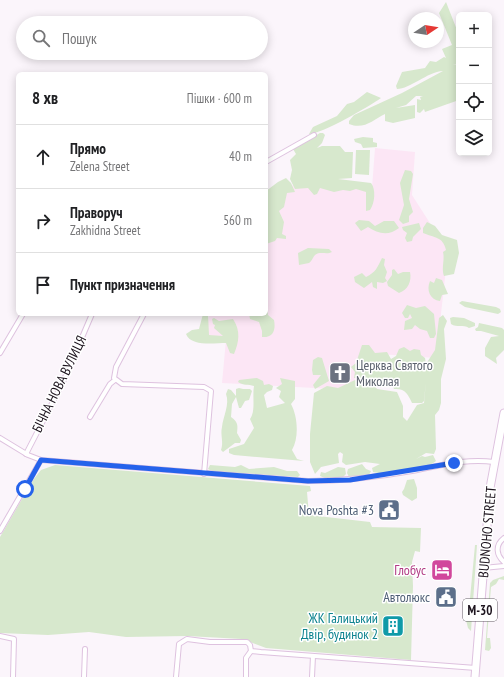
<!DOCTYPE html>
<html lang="uk">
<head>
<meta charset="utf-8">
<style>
  :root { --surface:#fff; --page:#f2f2f2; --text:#202124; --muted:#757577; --line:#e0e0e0 }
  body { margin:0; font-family:"PT Sans Narrow",sans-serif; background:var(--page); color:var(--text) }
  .controls { position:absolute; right:12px; top:12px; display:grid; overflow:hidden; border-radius:6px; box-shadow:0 2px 10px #0003 }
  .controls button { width:36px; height:36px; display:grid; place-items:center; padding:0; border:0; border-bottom:1px solid var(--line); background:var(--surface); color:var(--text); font:20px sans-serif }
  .compass { position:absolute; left:408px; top:12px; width:36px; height:36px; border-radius:50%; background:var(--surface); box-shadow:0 2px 10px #0003; rotate:78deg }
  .stop { position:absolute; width:12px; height:12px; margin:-9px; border:3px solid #2563eb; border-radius:50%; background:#fff }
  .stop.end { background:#2563eb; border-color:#fff; box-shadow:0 1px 4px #0008 }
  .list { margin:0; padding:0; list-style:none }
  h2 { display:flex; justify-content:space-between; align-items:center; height:52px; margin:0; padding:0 16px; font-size:17px }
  h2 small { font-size:13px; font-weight:400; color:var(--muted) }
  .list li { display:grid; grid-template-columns:26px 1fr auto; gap:12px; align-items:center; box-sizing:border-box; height:64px; padding:0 16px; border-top:1px solid var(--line) }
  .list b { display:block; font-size:15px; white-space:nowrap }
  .list p { margin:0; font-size:13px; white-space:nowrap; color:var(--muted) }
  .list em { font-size:13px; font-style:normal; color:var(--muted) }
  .icon { flex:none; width:22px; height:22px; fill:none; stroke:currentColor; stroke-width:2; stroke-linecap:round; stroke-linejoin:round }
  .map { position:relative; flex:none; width:504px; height:677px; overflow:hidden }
  .search { position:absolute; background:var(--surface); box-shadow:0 2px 10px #0003; left:16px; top:16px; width:252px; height:44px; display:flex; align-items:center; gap:10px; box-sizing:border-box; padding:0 14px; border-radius:22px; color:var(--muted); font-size:15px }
  .panel { position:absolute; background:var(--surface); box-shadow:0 2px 10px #0003; left:16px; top:72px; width:252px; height:244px; border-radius:6px }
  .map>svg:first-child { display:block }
</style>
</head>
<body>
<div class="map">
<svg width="504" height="677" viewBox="0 0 504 677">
  <rect width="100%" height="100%" fill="#fbf5fb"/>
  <path fill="#fce6f5" d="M375 148 415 152 412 195 435 231 447 239 445 278 436 358 365 353 352 390 222 383 226 340 206 337 209 314H266V201L288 186 310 183 372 188Z"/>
  <g fill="#d7e8cd">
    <path d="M446 2 459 35V63L453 65 459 64V100L425 112 424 109 420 113 417 112V99L421 100 420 97 423 96H416L406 105 396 108 415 105V118L393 123 385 121V114C373 120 364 130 349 124V121L354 115 402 93 443 71C427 72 410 89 397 89L396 86 402 72 425 68 430 61 436 62 444 57 446 58 442 49 452 45 439 13Z"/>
    <path d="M367 92 381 98C370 106 320 135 309 134L313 127 337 116 347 104 354 102Z"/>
    <path d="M320 133H323L325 135 322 143 317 148 322 146H340L345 152H353L352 178 338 179 371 183C376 189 375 203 370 210L366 211V192L356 189 350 191 343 190 334 192 320 188 317 194 314 195 308 188 295 189 290 179 292 170 290 160 296 154 293 149Z"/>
    <path d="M363 137 373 138V142L377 143V147L363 148 361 144 355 142 354 139Z"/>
    <path d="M356 150H370L369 175 355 174Z"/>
    <path d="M405 170 411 171 413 174 409 199 413 212 409 216V222L403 224 399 220 404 205 400 183Z"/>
    <path d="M286 178 291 183 295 192 287 193 284 207 279 211 284 222 282 234 286 236V239L277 238 275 241 266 244V191L278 182Z"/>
    <path d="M359 220 369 221 375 226 384 221H394L399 228C389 236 378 234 368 227L361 231 355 223Z"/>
    <path d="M427 222 435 226 442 235 457 240 459 253 454 274 444 276C441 268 445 260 443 252L446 250C443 236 434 238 423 233V228Z"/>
    <path d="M419 223 421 229 413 237 412 241 407 242 405 238 407 233 403 230 402 227Z"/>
    <path d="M308 248 329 249 332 252C327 255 320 251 315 255 313 257 312 261 309 263L299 265 298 253Z"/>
    <path d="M382 258 385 259 384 265 387 272 385 278 387 281 383 283 377 282V289L373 287 372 282 364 288 355 282 354 277 362 273 366 277C376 272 377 268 382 258Z"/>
    <path d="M394 269 398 274 403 272H410C412 281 408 290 399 293L388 286 387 282 392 275V270Z"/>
    <path d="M436 278 442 280 448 294 442 295 440 301C430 300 426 290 430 281L434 283Z"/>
    <path d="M266 301 268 315 274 320C276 330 273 338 262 337V331L259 322 250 319 249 314H266Z"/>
    <path d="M462 301 496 307 500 309 501 312 498 314 465 307 459 303Z"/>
    <path d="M407 305 416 308 425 306 434 314 436 334 434 338H430L427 331 420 329 415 325 412 329 404 330 405 321 412 318 410 314 408 318H405L402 313Z"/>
    <path d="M203 314H208L209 335 223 336 214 328 215 325 213 324 212 319 214 318 219 321 233 319C241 331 239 342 234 354L230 353 226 343C215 343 191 347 186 334L192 330 199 329Z"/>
    <path d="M443 315 447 321 444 329 446 359 441 379V403L439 410 435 415 436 449 434 454 426 453 416 459 422 456 425 457 433 455 436 461 426 468 421 467 401 472 393 471 383 474 373 472 372 468 380 464 365 462 346 465 342 462 343 454 340 452 338 454 339 463 321 467 315 474 310 462V434L314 393 327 386 338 388 355 380 366 385 373 383 377 389 397 392 403 406V417L407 421 417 405 424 403 426 381 424 401 422 403H412C408 394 405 388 394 389L391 383H387L384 378 379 382 362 378H354L355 372 351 367 356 363 362 345H369L375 353 387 352 391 359 396 356 399 349 404 347 410 351 414 349 420 350 421 355 425 358 426 364 435 350 439 318Z"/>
    <path d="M453 317 464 318 475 323V326L469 328C463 324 457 328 451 324L450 318Z"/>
    <path d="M479 323 502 328 504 330V350L496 358 497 364 485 356V348L491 337 499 336 481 331H476L475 329 478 327Z"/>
    <path d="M318 357 322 358 329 381 315 389 313 385 321 375H313L312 370 313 360Z"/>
    <path d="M257 378 263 381 264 385 269 384 273 386 272 390 267 392 264 395 267 408 285 403 279 397 281 391 276 388 282 384 280 378 295 381V399L291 404C298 417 299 438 292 450L297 459 304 461 234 455 229 453V449L244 444 254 428 250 419C256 411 252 396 254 386 248 384 244 386 238 382L239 380Z"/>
    <path d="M239 388 243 389H250L252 391 249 400 245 401 241 408H239L236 397 232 404 231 417C238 422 238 425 237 433L241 440 240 443H235L223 452 221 450C224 442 220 435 222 427 223 417 230 404 226 394L228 389 231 390 236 396V389Z"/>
    <path d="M362 464 366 469 371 471 369 475 349 477 347 473 348 469Z"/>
    <path d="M55 465 310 486 311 491 307 492 309 515 370 522 372 527 421 528 420 552 415 551 412 562 413 586 411 660 266 648 242 639 187 636 126 637 89 632 48 635 0 633V537L33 480 41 470Z"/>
    <path d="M210 465 235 467 241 465 249 469 274 467 287 471H297L300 475 298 477 240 473H216L208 469Z"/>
    <path d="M338 467 345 468 346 474 343 477 327 479 320 476 321 472 325 473Z"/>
    <path d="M414 479 417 488V498L412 501 403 495 402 492 404 489 407 480Z"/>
    <path d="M475 545H477L471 631 468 628 466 620H468Z"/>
    <path d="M504 576V580L499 579 496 584 491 587 487 638H490L491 648 489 651 485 650 490 583 493 580Z"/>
  </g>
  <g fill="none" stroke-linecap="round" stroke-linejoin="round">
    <g stroke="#dec2df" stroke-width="6">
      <g id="street">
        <path d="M266 162 314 135"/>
        <path d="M144 314 116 367 114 378 122 384 204 387 211 391 204 474"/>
        <path d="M0 353 23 314"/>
        <path d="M90 417 110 384 115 380"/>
        <path d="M0 438 28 455 41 460 308 481C343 481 378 477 412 471 439 466 466 458 494 462"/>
        <path d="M26 454 63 382 92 314"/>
        <path d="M0 531 41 460"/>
        <path d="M504 538C495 545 496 555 504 562"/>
        <path d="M483 568 504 566"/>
        <path d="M0 636 14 639 13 677"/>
        <path d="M84 677 85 649"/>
        <path d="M176 677 179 644 187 639 210 642H247L250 645 251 651 261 652 476 668"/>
        <path d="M246 677V658L251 651"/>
        <path d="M312 677 313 656"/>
      </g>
    </g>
    <g stroke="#dec2df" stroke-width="9">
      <path id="highway" d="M475 677 490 488 504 413"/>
    </g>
    <use href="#street" stroke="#fff" stroke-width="4"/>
    <use href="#highway" stroke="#fff" stroke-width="7"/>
  </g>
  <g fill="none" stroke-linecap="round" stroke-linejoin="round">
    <path stroke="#2563eb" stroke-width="5" d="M25 489 41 460 308 481 350 480 454 463"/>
  </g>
  <defs>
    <g id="church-square" transform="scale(1.15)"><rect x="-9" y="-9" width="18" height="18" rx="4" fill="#6b7280" stroke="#fff"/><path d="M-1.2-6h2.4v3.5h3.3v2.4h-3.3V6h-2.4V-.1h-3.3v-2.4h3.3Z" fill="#fff"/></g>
    <g id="civic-square" transform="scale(1.15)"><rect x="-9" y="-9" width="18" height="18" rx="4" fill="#5c6f8a" stroke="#fff"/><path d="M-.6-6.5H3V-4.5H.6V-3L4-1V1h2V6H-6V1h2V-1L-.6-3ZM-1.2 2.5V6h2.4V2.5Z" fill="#fff"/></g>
    <g id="hotel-square" transform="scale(1.15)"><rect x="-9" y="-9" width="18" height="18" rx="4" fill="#d1479c" stroke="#fff"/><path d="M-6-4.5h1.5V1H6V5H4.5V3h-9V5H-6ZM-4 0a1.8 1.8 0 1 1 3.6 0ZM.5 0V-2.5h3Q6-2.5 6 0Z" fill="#fff"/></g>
    <g id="building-square" transform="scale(1.15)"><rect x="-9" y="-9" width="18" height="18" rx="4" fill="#0f9aa8" stroke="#fff"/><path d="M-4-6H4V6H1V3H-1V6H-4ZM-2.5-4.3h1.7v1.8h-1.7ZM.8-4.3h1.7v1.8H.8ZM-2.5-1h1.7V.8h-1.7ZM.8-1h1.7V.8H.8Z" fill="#fff"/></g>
  </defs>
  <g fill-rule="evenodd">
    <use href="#church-square" x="340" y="373"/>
    <use href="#civic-square" x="389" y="510"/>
    <use href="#hotel-square" x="442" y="570"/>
    <use href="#civic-square" x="446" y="597"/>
    <use href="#building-square" x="393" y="626"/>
  </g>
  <g text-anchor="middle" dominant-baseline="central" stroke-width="3" stroke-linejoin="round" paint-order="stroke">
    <rect fill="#fff" stroke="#615a62" stroke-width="1" x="463" y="599" width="34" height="22" rx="3"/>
    <g font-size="13" font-weight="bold" fill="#1d141e">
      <text x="480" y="610">М-30</text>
    </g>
    <g font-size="14" fill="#5b616d" stroke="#fff" text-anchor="start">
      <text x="356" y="365">Церква Святого<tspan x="356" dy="16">Миколая</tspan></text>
    </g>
    <g font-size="14" fill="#1d141e" stroke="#fff">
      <text transform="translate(59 384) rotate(-64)">БІЧНА НОВА ВУЛИЦЯ</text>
      <text transform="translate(487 532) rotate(-85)">BUDNOHO STREET</text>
    </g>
    <g font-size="14" fill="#4e5e75" stroke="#fff" text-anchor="end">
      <text x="374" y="510">Nova Poshta #3</text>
      <text x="430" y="597">Автолюкс</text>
    </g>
    <g font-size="14" fill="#b23c85" stroke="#fff" text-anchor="end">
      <text x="426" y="570">Глобус</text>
    </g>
    <g font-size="14" fill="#0d838f" stroke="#fff" text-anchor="end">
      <text x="378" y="618">ЖК Галицький<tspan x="378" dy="16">Двір, будинок 2</tspan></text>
    </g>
  </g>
</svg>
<div class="controls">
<button>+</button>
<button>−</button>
<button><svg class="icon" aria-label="locate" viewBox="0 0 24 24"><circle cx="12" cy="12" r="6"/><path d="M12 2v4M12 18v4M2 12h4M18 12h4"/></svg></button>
<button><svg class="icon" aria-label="layers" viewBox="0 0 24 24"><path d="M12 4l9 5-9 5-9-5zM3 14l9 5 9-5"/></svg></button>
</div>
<svg class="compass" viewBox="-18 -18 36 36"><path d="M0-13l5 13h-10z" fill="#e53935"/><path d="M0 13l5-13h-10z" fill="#757577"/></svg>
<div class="stop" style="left:25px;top:489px"></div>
<div class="stop end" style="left:454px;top:463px"></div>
<div class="search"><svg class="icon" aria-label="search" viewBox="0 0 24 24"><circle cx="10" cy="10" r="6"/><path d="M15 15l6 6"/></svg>Пошук</div>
<section class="panel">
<h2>8 хв<small>Пішки · 600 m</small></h2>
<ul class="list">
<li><svg class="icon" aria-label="ahead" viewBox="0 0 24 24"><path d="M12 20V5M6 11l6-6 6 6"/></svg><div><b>Прямо</b><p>Zelena Street</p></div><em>40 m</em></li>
<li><svg class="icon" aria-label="right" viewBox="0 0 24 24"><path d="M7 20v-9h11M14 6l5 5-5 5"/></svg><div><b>Праворуч</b><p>Zakhidna Street</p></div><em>560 m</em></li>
<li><svg class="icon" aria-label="arrive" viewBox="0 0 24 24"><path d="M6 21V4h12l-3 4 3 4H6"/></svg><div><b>Пункт призначення</b></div></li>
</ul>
</section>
</div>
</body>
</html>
